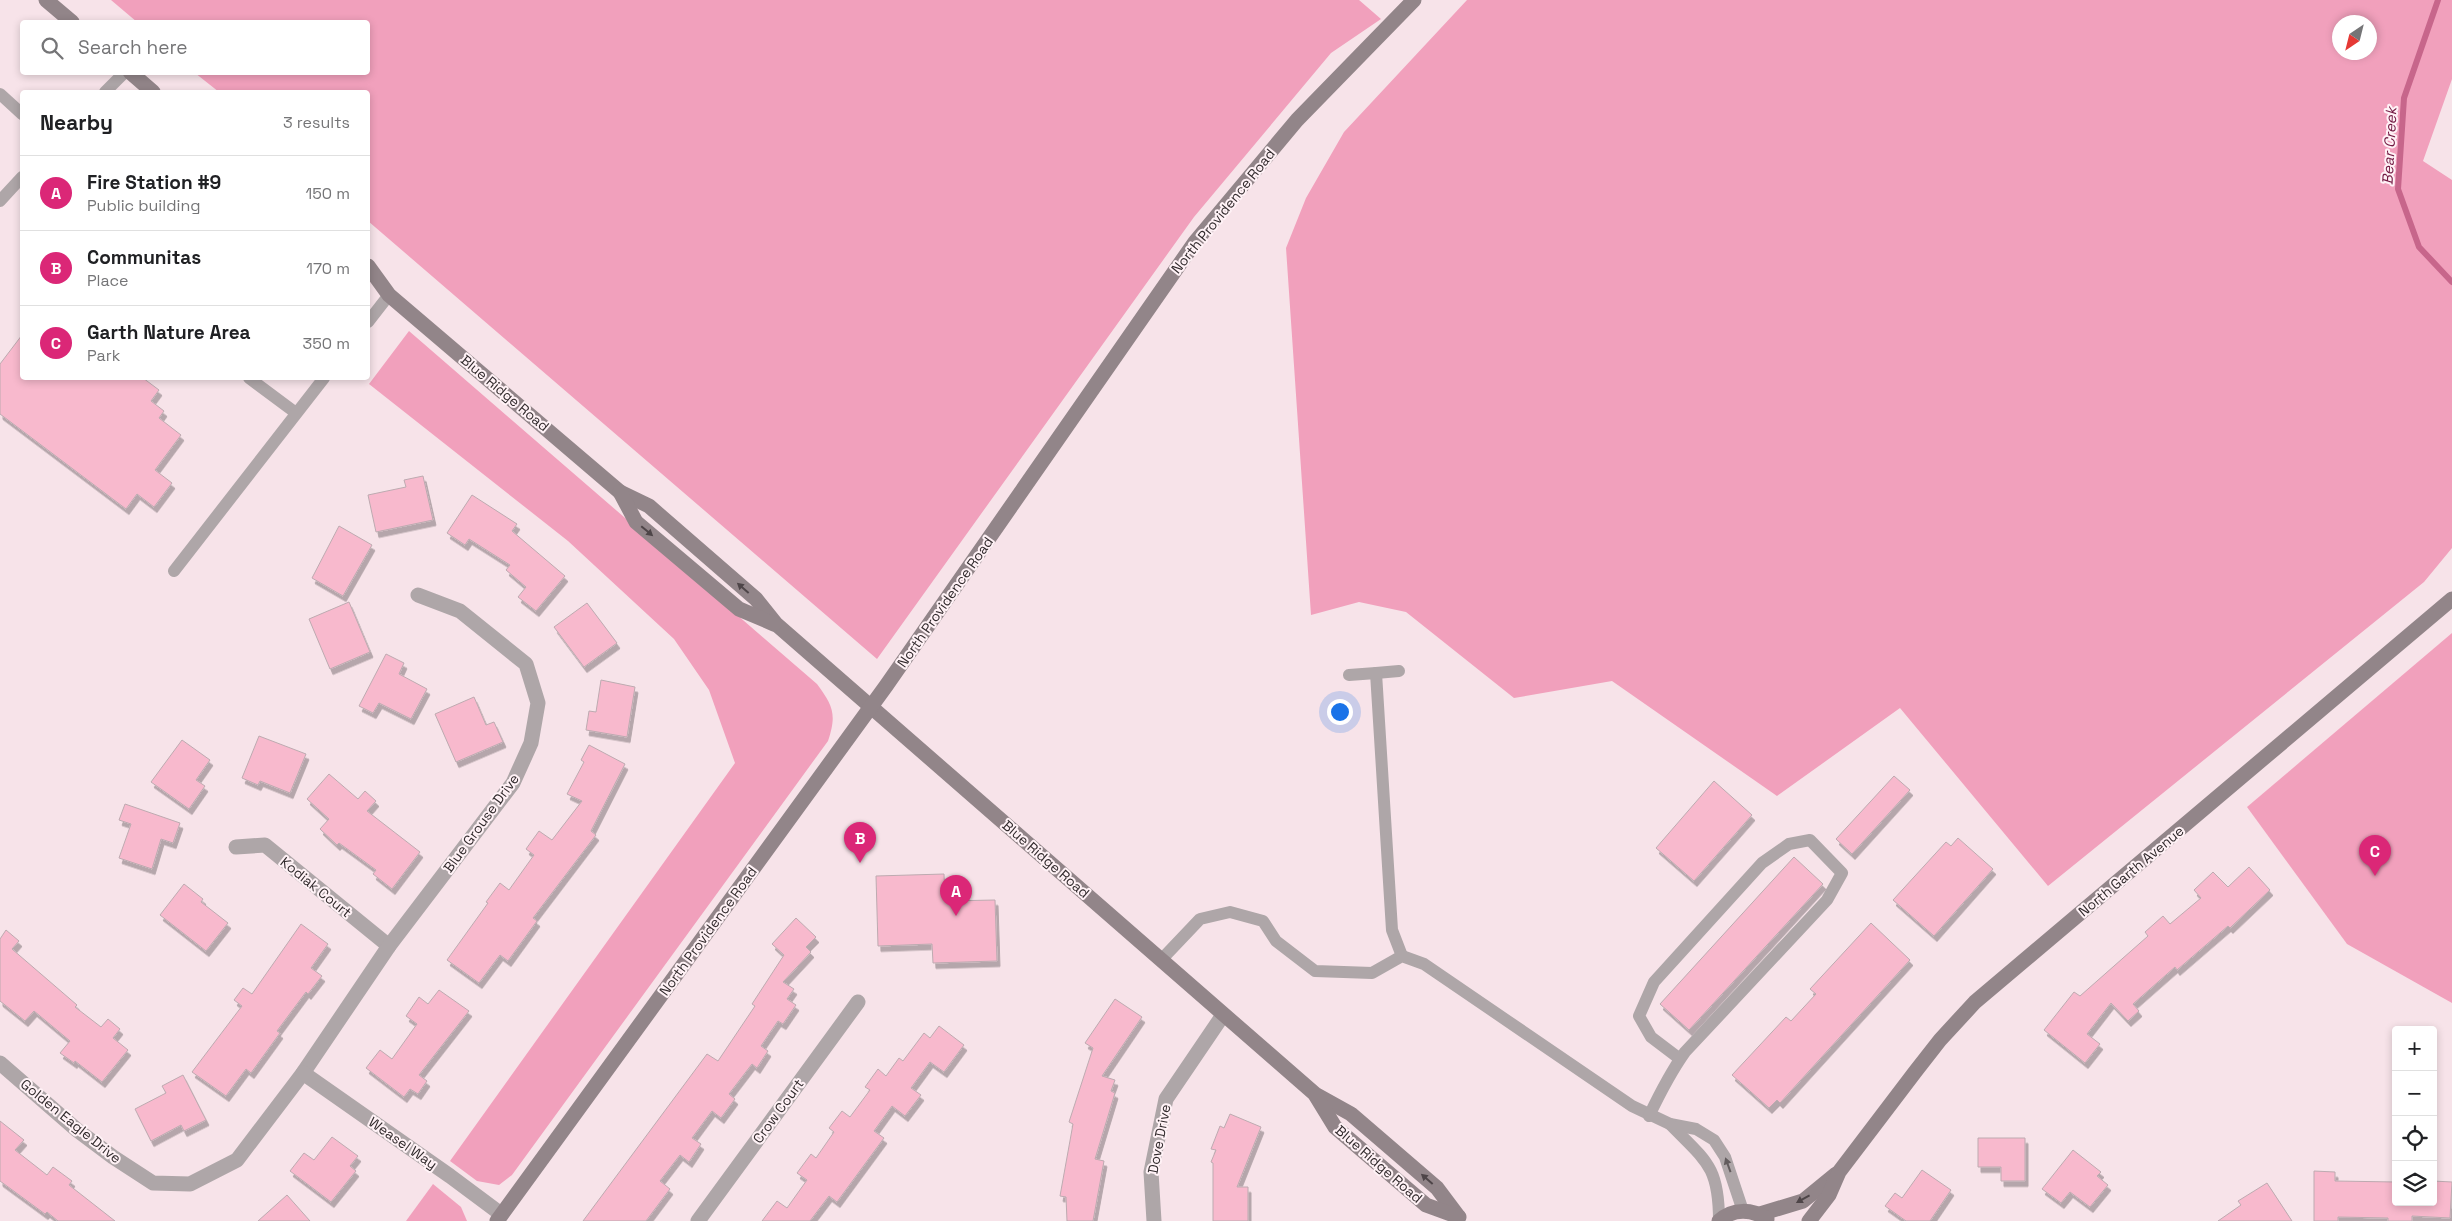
<!DOCTYPE html>
<html lang="en">
<head>
<meta charset="utf-8">
<style>
  :root { --surface:#fff; --page:#f2f2f2; --text:#202124; --muted:#757577; --line:#e0e0e0; --accent:#db2777 }
  body { margin:0; font-family:"Space Grotesk",sans-serif; background:var(--page); color:var(--text) }
  .controls { position:absolute; right:15px; bottom:15px; display:grid; overflow:hidden; border-radius:5px; box-shadow:0 2px 8px #0003 }
  .controls button { width:45px; height:45px; display:grid; place-items:center; padding:0; border:0; border-bottom:1px solid var(--line); background:var(--surface); color:var(--text); font:25px sans-serif }
  .compass { position:absolute; left:2332px; top:15px; width:45px; height:45px; border-radius:50%; background:var(--surface); box-shadow:0 2px 8px #0003; rotate:215deg }
  .you { position:absolute; left:1339px; top:711px; width:18px; height:18px; margin:-12px; border:4px solid #fff; border-radius:50%; background:#1a73e8; box-shadow:0 0 0 8px #1a73e833 }
  .badge { display:grid; place-items:center; width:32px; height:32px; border-radius:50%; background:var(--accent); color:#fff; font-size:16px; font-weight:700 }
  .pin { position:absolute; translate:-50% -41px; filter:drop-shadow(0 1px 2px #0008) }
  .pin::after { content:''; position:absolute; top:26px; width:18px; height:15px; background:inherit; clip-path:polygon(0 0,100% 0,50% 100%) }
  .list { margin:0; padding:0; list-style:none }
  h2 { display:flex; justify-content:space-between; align-items:center; height:65px; margin:0; padding:0 20px; font-size:21px }
  h2 small { font-size:16px; font-weight:400; color:var(--muted) }
  .list li { display:grid; grid-template-columns:32px 1fr auto; gap:15px; align-items:center; box-sizing:border-box; height:75px; padding:0 20px; border-top:1px solid var(--line) }
  .list b { display:block; font-size:19px; white-space:nowrap }
  .list p { margin:0; font-size:16px; white-space:nowrap; color:var(--muted) }
  .list em { font-size:16px; font-style:normal; color:var(--muted) }
  .icon { flex:none; width:28px; height:28px; fill:none; stroke:currentColor; stroke-width:2; stroke-linecap:round; stroke-linejoin:round }
  .map { position:relative; flex:none; width:2452px; height:1221px; overflow:hidden }
  .search { position:absolute; background:var(--surface); box-shadow:0 2px 8px #0003; left:20px; top:20px; width:350px; height:55px; display:flex; align-items:center; gap:12px; box-sizing:border-box; padding:0 18px; border-radius:5px; color:var(--muted); font-size:19px }
  .panel { position:absolute; background:var(--surface); box-shadow:0 2px 8px #0003; left:20px; top:90px; width:350px; height:290px; border-radius:5px }
  .map>svg:first-child { display:block }
</style>
</head>
<body>
<div class="map">
<svg width="2452" height="1221" viewBox="0 0 2452 1221">
  <defs>
    <filter id="shadow"><feDropShadow dx="3" dy="5.5" stdDeviation="0" flood-color="#0004"/></filter>
  </defs>
  <rect width="100%" height="100%" fill="#f7e3e9"/>
  <g fill="#f1a0bc" fill-rule="evenodd">
    <path d="M111 0H1359L1381 19 1331 53 1194 217 877 659 368 221V92H219L195 73 368 72V22H137Z"/>
    <path d="M1467 0H2452V79L2423 161 2452 180V548L2424 582 2048 886 1900 708 1777 796 1612 681 1514 698 1406 612 1359 602 1311 615 1286 248 1306 198 1344 132ZM2340 22H2370V52H2340Z"/>
    <path d="M409 331 817 684C833 706 837 714 828 741L512 1175 499 1185 477 1181 450 1161 735 763 709 690 674 639 568 541 369 384Z"/>
    <path d="M2452 633V1003L2347 944 2247 807Z"/>
    <path d="M433 1184 461 1207 467 1221H406Z"/>
  </g>
  <g fill="none" stroke-linecap="round" stroke-linejoin="round">
    <path stroke="#c7668b" stroke-width="6" d="M2438 0 2404 98 2398 189 2419 247 2452 282"/>
  </g>
  <g fill="#f8b9cd" stroke="#bdaab0" filter="url(#shadow)">
    <path d="M22 335V378H143L159 390 151 401 164 411 159 418 181 435 155 470 172 483 154 507 137 494 126 509 0 414V364Z"/>
    <path d="M423 476 433 520 376 532 368 495 406 487 404 480Z"/>
    <path d="M472 495 517 524 512 531 565 576 536 611 518 597 526 587 506 570 510 565 469 539 465 545 447 533Z"/>
    <path d="M339 526 372 545 343 596 312 578Z"/>
    <path d="M349 602 370 652 330 669 309 619Z"/>
    <path d="M587 603 617 643 584 667 554 627Z"/>
    <path d="M386 654 404 663 399 674 427 689 411 719 379 703 373 713 359 706Z"/>
    <path d="M601 680 635 687 627 737 586 730 589 711 596 712Z"/>
    <path d="M474 697 486 725 494 722 503 742 456 762 435 714Z"/>
    <path d="M259 736 306 754 290 793 260 781 258 785 242 778Z"/>
    <path d="M182 740 210 760 196 780 205 786 189 809 151 782Z"/>
    <path d="M589 745 625 764 591 831 596 835 533 918 537 921 508 961 500 955 479 983 447 960 488 903 486 902 500 883 509 890 534 855 526 849 539 831 552 840 582 801 567 794 584 762 581 760Z"/>
    <path d="M329 774 358 799 365 791 376 801 367 811 420 852 392 889 373 874 376 870 339 843 337 845 320 829 329 819 307 799Z"/>
    <path d="M1894 776 1910 790 1852 854 1836 839Z"/>
    <path d="M1714 781 1752 815 1694 881 1656 848Z"/>
    <path d="M125 804 180 823 173 843 161 839 152 869 119 858 131 824 119 820Z"/>
    <path d="M1958 838 1993 869 1934 936 1893 900 1946 842 1951 846Z"/>
    <path d="M1794 857 1823 884 1689 1030 1660 1004Z"/>
    <path d="M2249 867 2270 890 2230 928 2228 926 2177 970 2175 967 2133 1004 2139 1011 2128 1021 2111 1003 2087 1034 2100 1044 2085 1063 2044 1030 2074 992 2080 996 2148 936 2145 932 2163 916 2170 924 2201 898 2194 890 2213 872 2228 887Z"/>
    <path d="M944 874 945 901 995 900 997 961 933 963 932 944 878 946 876 876Z"/>
    <path d="M184 884 203 899 201 902 228 923 206 951 160 915Z"/>
    <path d="M796 918 816 937 806 947 811 952 783 982 794 989 787 999 796 1005 783 1024 778 1021 761 1046 768 1051 757 1068 752 1064 729 1094 735 1099 721 1118 712 1111 692 1138 701 1144 689 1162 680 1155 660 1181 670 1189 646 1221H583L707 1054 718 1061 755 1006 752 1004 784 955 772 944Z"/>
    <path d="M1871 923 1910 960 1780 1103 1777 1100 1769 1108 1732 1075 1786 1017 1791 1021 1816 994 1810 989Z"/>
    <path d="M301 924 328 944 311 968 322 976 308 994 306 992 277 1031 280 1033 251 1073 246 1069 226 1096 192 1072 242 1006 234 1000 243 988 252 994Z"/>
    <path d="M6 930 19 941 12 949 77 1005 75 1007 101 1027 108 1019 120 1029 113 1038 128 1050 102 1082 75 1061 74 1063 60 1053 70 1041 34 1011 25 1021 0 1001V939Z"/>
    <path d="M439 990 469 1011 419 1075 427 1081 418 1094 410 1089 404 1097 366 1068 380 1050 392 1059 417 1024 406 1016 419 997 428 1004Z"/>
    <path d="M1115 999 1142 1017 1102 1076 1115 1080 1111 1091 1115 1093 1095 1159 1104 1161 1093 1221H1067L1066 1197 1060 1196 1073 1124 1069 1122 1093 1048 1085 1043Z"/>
    <path d="M939 1026 964 1045 944 1072 930 1062 911 1088 921 1095 905 1116 892 1106 874 1131 884 1138 837 1202 829 1196 810 1221H762L777 1201 787 1208 807 1180 797 1173 811 1154 816 1158 834 1132 829 1128 842 1111 850 1117 870 1090 865 1087 878 1069 886 1076 899 1058 903 1061 924 1033 930 1038Z"/>
    <path d="M183 1075 206 1120 184 1131 181 1125 151 1141 135 1109 166 1093 162 1086Z"/>
    <path d="M1230 1114 1261 1127 1237 1187H1248V1221H1213V1163L1211 1162 1216 1150 1211 1149 1220 1126 1224 1128Z"/>
    <path d="M0 1121 24 1140 15 1150 47 1175 53 1167 72 1181 69 1185 115 1221H58L47 1212 45 1214 0 1181Z"/>
    <path d="M332 1137 358 1156 350 1166 356 1171 331 1202 290 1171 304 1153 314 1160Z"/>
    <path d="M1978 1138H2025V1181H2001V1167H1978Z"/>
    <path d="M2073 1150 2101 1172 2097 1176 2108 1185 2090 1207 2070 1192 2061 1203 2042 1189Z"/>
    <path d="M1922 1170 1951 1190 1930 1221H1906L1885 1206 1895 1193 1902 1198Z"/>
    <path d="M2314 1171 2335 1172V1181L2396 1182V1202H2433V1181L2452 1182 2450 1218 2412 1216V1221H2388V1218L2338 1217V1221H2314Z"/>
    <path d="M2267 1183 2292 1221H2218L2241 1205 2238 1201Z"/>
    <path d="M287 1195 310 1221H258Z"/>
  </g>
  <g fill="none" stroke-linecap="round" stroke-linejoin="round">
    <g stroke="#aea6a8" stroke-width="12">
      <path d="M105 92 125 72"/>
      <path d="M0 94 22 114"/>
      <path d="M0 201 22 177"/>
      <path d="M368 322 389 295"/>
      <path d="M249 378 296 413"/>
      <path d="M174 571 324 378"/>
      <path d="M1376 673 1399 671"/>
      <path d="M1349 675 1376 673 1392 930 1402 956"/>
      <path d="M1162 959 1200 919 1230 912 1263 921 1276 941 1315 971 1372 973 1402 956 1424 964 1632 1106 1670 1124 1696 1129 1714 1140 1725 1157 1743 1211"/>
      <path d="M1649 1116C1660 1093 1670 1073 1685 1052L1827 900 1842 873 1810 840 1789 844 1762 863 1654 982 1639 1016 1651 1037 1680 1059"/>
      <path d="M1670 1124C1706 1161 1719 1166 1719 1221"/>
    </g>
    <g stroke="#aea6a8" stroke-width="15">
      <path d="M236 847 265 845 389 946"/>
      <path d="M0 1063 77 1130 113 1157 153 1183 190 1184 237 1160 303 1073 389 946 513 783 531 743 538 703 526 664 460 611 418 595"/>
      <path d="M303 1073 450 1176 501 1214"/>
      <path d="M698 1221 858 1002"/>
      <path d="M1154 1221 1151 1172 1166 1099 1223 1015"/>
    </g>
    <g stroke="#928589" stroke-width="15">
      <path d="M46 0 72 22"/>
      <path d="M130 72 153 92"/>
      <path d="M368 266 389 295 620 492 649 506 756 599 776 624 1315 1094 1351 1114 1437 1188 1458 1216"/>
      <path d="M620 492 636 522 739 609 774 624"/>
      <path d="M1316 1096 1335 1127 1426 1205 1459 1217"/>
      <path d="M1760 1214 1803 1201 1836 1174"/>
      <path d="M497 1221 886 686 1195 242 1297 120 1414 0"/>
      <path d="M1719 1221C1733 1208 1752 1209 1767 1219"/>
      <path d="M1809 1221 1829 1195 1839 1172 1915 1072 1940 1040 1975 1002 2452 599"/>
    </g>
  </g>
  <defs><path id="oneway-solid" d="M-6-.8H1V-3.2L6.5 0L1 3.2V.8H-6Z" transform="scale(1.25)"/></defs>
  <g fill="#4e4548">
    <use href="#oneway-solid" transform="translate(647 531) rotate(40)"/>
    <use href="#oneway-solid" transform="translate(743 588) rotate(-139)"/>
    <use href="#oneway-solid" transform="translate(1427 1179) rotate(-139)"/>
    <use href="#oneway-solid" transform="translate(1803 1199) rotate(151)"/>
  </g>
  <use fill="#635c5e" href="#oneway-solid" transform="translate(1728 1165) rotate(-110)"/>
  <g text-anchor="middle" dominant-baseline="central" stroke-width="4" stroke-linejoin="round" paint-order="stroke">
    <g font-size="14" fill="#312a2c" stroke="#fff2f6">
      <text transform="translate(1223 211) rotate(-51)">North Providence Road</text>
      <text transform="translate(505 393) rotate(40)">Blue Ridge Road</text>
      <text transform="translate(945 602) rotate(-55)">North Providence Road</text>
      <text transform="translate(481 823) rotate(-54)">Blue Grouse Drive</text>
      <text transform="translate(1046 859) rotate(41)">Blue Ridge Road</text>
      <text transform="translate(2131 871) rotate(-40)">North Garth Avenue</text>
      <text transform="translate(316 887) rotate(39)">Kodiak Court</text>
      <text transform="translate(708 931) rotate(-54)">North Providence Road</text>
      <text transform="translate(778 1111) rotate(-54)">Crow Court</text>
      <text transform="translate(71 1121) rotate(39)">Golden Eagle Drive</text>
      <text transform="translate(1159 1139) rotate(-79)">Dove Drive</text>
      <text transform="translate(403 1143) rotate(35)">Weasel Way</text>
      <text transform="translate(1379 1164) rotate(41)">Blue Ridge Road</text>
    </g>
    <g font-size="15" font-style="italic" fill="#731a43" stroke="#fff2f6">
      <text transform="translate(2389 146) rotate(-87)">Bear Creek</text>
    </g>
  </g>
</svg>
<div class="controls">
<button>+</button>
<button>−</button>
<button><svg class="icon" aria-label="locate" viewBox="0 0 24 24"><circle cx="12" cy="12" r="6"/><path d="M12 2v4M12 18v4M2 12h4M18 12h4"/></svg></button>
<button><svg class="icon" aria-label="layers" viewBox="0 0 24 24"><path d="M12 4l9 5-9 5-9-5zM3 14l9 5 9-5"/></svg></button>
</div>
<svg class="compass" viewBox="-18 -18 36 36"><path d="M0-13l5 13h-10z" fill="#e53935"/><path d="M0 13l5-13h-10z" fill="#757577"/></svg>
<div class="you"></div>
<div class="pin badge" style="left:956px;top:916px">A</div>
<div class="pin badge" style="left:860px;top:863px">B</div>
<div class="pin badge" style="left:2375px;top:876px">C</div>
<div class="search"><svg class="icon" aria-label="search" viewBox="0 0 24 24"><circle cx="10" cy="10" r="6"/><path d="M15 15l6 6"/></svg>Search here</div>
<section class="panel">
<h2>Nearby<small>3 results</small></h2>
<ul class="list">
<li><span class="badge">A</span><div><b>Fire Station #9</b><p>Public building</p></div><em>150 m</em></li>
<li><span class="badge">B</span><div><b>Communitas</b><p>Place</p></div><em>170 m</em></li>
<li><span class="badge">C</span><div><b>Garth Nature Area</b><p>Park</p></div><em>350 m</em></li>
</ul>
</section>
</div>
</body>
</html>
